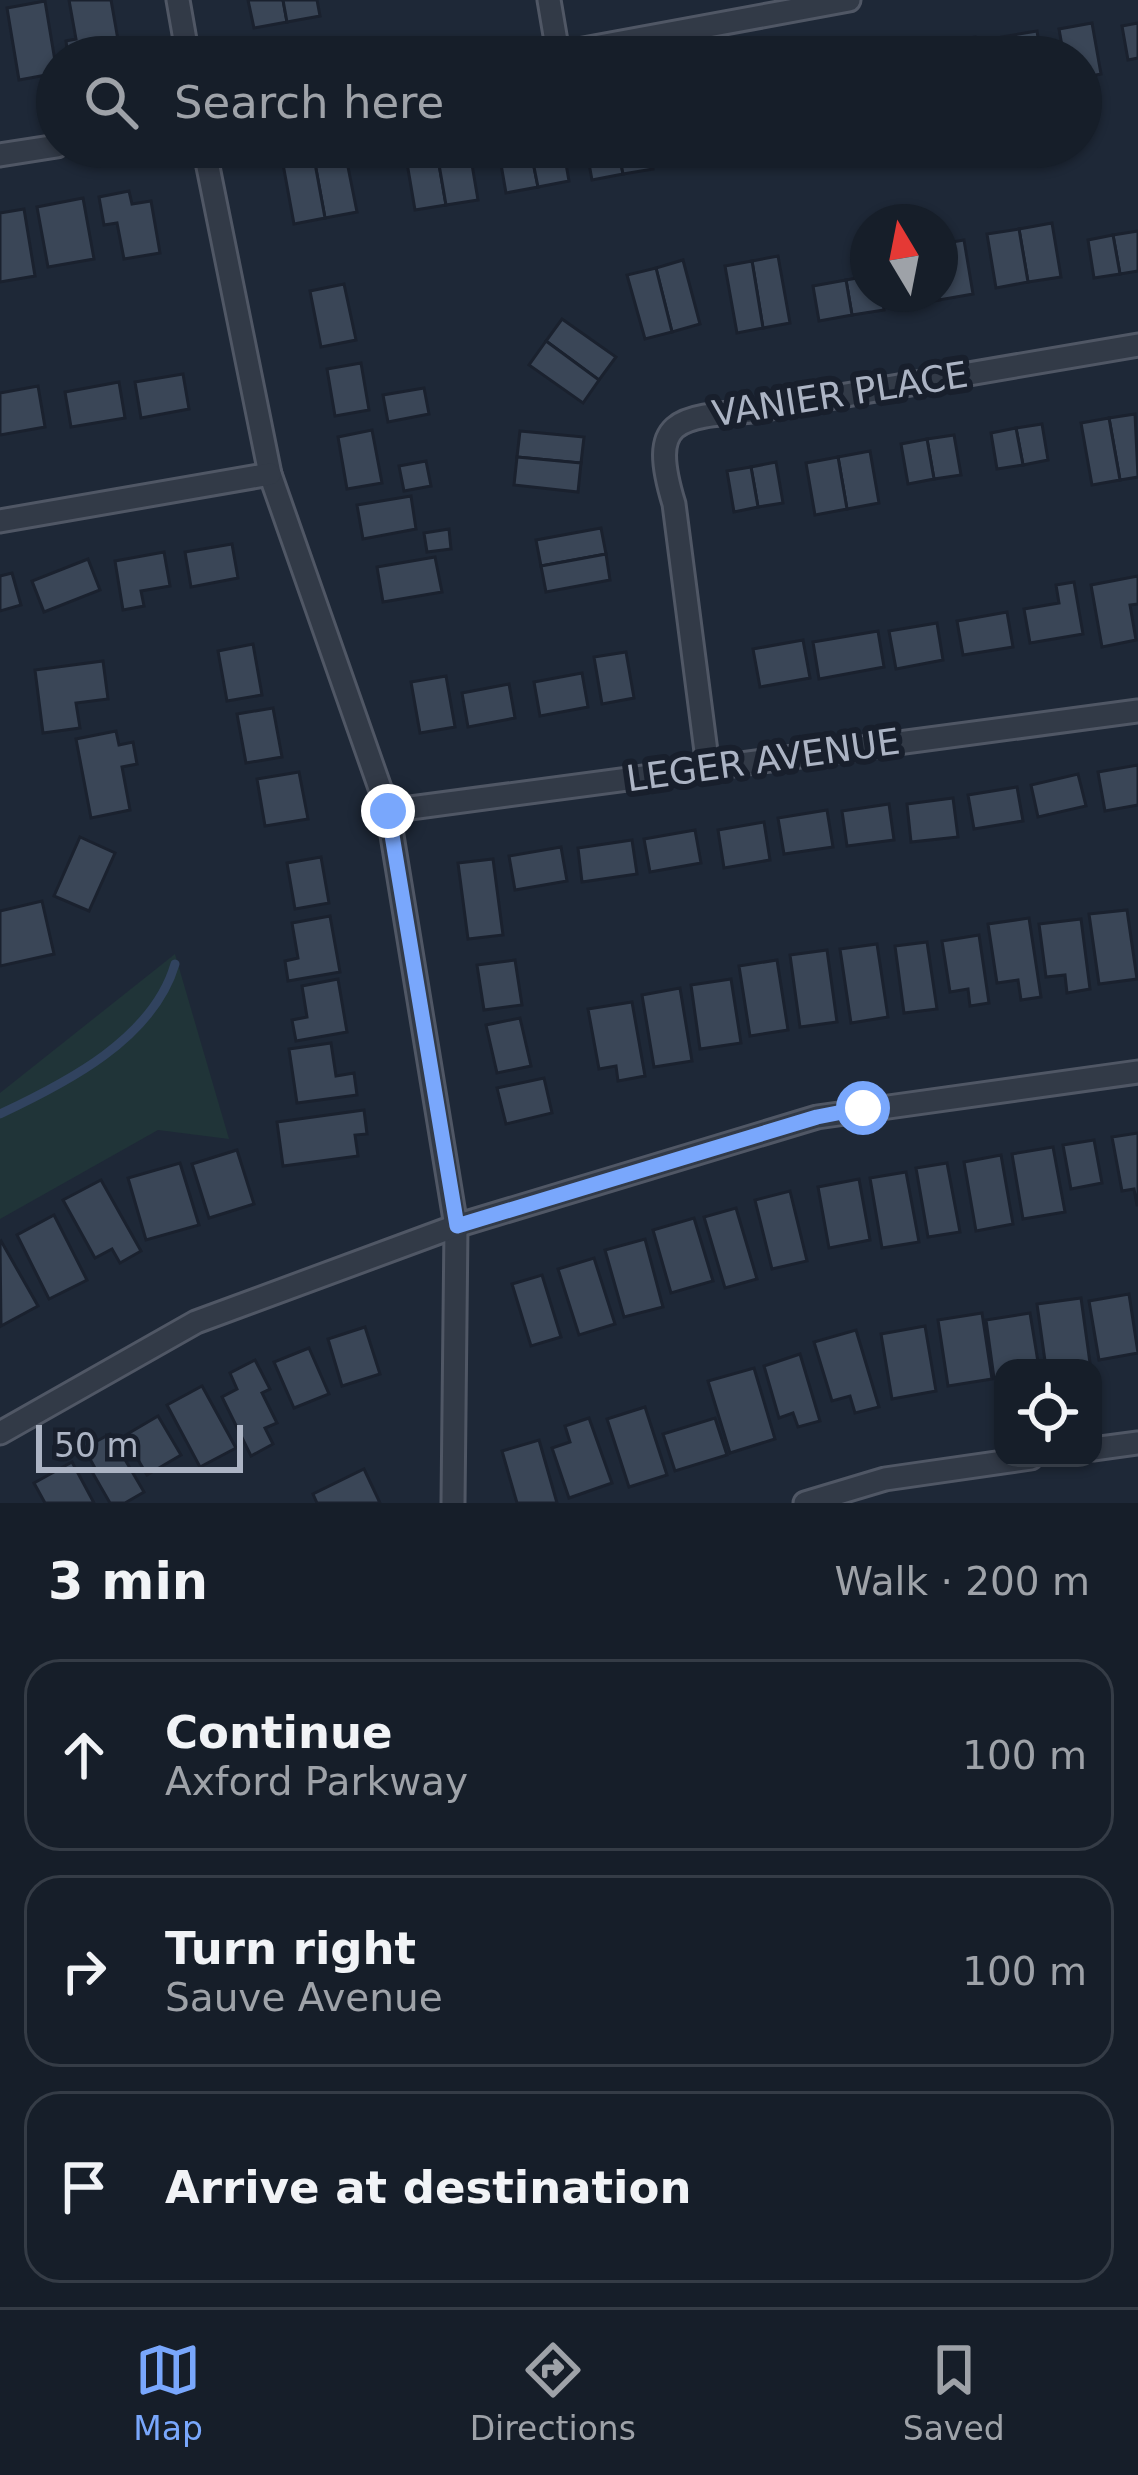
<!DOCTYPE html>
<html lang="en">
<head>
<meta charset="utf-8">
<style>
  :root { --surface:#161e29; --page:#1f2731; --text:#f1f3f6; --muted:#9ea2a8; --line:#353c46; --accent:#79a7fc }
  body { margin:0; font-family:"DejaVu Sans",sans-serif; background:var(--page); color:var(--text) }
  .controls { position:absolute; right:36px; bottom:36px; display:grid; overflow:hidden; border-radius:24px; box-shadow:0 3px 9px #0004 }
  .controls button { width:108px; height:108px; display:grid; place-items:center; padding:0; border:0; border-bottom:3px solid var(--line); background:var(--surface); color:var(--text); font:60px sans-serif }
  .compass { position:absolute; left:850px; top:204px; width:108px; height:108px; border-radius:50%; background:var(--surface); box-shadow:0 3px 9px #0004; rotate:350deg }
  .scale { position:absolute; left:36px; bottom:30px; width:207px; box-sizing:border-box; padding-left:12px; border:6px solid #acb4c4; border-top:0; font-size:33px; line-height:42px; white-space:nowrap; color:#acb4c4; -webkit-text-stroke:9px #181f2c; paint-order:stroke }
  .stop { position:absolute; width:36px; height:36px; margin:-27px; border:9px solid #79a7fc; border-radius:50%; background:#fff }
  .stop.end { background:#79a7fc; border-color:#fff; box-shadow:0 3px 12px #0008 }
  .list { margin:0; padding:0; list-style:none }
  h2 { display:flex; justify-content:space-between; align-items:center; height:156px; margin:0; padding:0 48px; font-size:51px }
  h2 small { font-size:39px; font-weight:400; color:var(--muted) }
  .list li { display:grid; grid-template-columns:78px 1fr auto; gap:36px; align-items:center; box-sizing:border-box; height:192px; margin:0 24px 24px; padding:0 24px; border:3px solid var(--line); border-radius:36px }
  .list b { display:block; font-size:45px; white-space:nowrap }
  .list p { margin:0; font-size:39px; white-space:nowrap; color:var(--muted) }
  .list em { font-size:39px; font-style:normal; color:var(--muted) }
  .icon { flex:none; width:66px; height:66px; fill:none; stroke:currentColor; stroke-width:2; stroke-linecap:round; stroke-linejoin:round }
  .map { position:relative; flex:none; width:1138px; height:1503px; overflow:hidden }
  .search { position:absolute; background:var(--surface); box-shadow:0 3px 9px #0004; left:36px; right:36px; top:36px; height:132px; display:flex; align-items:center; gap:30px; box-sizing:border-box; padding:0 42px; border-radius:66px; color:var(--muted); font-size:45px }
  .sheet { height:804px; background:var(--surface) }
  nav { display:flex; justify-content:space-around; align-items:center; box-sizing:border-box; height:168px; border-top:3px solid var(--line); background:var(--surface); font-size:33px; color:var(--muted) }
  nav a { display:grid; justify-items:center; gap:6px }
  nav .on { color:var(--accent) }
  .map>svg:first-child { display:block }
</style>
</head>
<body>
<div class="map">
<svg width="1138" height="1503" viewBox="0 0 1138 1503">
  <rect width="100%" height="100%" fill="#1e2837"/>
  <path fill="#203438" d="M175 954 229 1139 158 1130 0 1219V1093Z"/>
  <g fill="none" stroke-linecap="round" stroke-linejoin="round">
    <path stroke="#31435f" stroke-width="9" d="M0 1114C66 1083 153 1039 175 964"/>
  </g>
  <g fill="#3a4657" stroke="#1a212e" stroke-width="3">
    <path d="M69 0H111L121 57H68L66 41 76 39Z"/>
    <path d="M248 0H283L287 22 254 28Z"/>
    <path d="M283 0H317L320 16 287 22Z"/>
    <path d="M45 1 57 73 19 80 7 8Z"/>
    <path d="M1092 23 1101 74 1081 78V57H1064L1059 29Z"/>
    <path d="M1138 23V58L1128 60 1122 26Z"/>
    <path d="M1037 31 1041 57H1005L1002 37Z"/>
    <path d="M975 37 978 57H924L922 47Z"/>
    <path d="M901 48 903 57H872L871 53Z"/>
    <path d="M436 147 446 205 415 210 405 151Z"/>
    <path d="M436 147H469L478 200 446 205Z"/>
    <path d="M498 147H530L538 187 506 193Z"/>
    <path d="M530 147H563L569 181 538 187Z"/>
    <path d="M586 147H618L623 174 592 180Z"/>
    <path d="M618 147H649L653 169 623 174Z"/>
    <path d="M345 152 357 212 325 218 314 158Z"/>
    <path d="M314 158 325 218 294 224 283 164Z"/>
    <path d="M129 191 132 204 151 201 160 253 124 259 117 223 104 225 99 197Z"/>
    <path d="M83 198 94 259 48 267 37 207Z"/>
    <path d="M24 209 35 276 0 282V213Z"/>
    <path d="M1052 223 1061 277 1028 282 1019 229Z"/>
    <path d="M1019 229 1028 282 996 288 987 234Z"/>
    <path d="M1138 231V271L1120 274 1113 235Z"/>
    <path d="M1113 235 1120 274 1094 278 1088 240Z"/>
    <path d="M964 240 973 294 939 300 940 244Z"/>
    <path d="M778 256 790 323 763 328 752 261Z"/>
    <path d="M683 260 700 324 672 332 656 268Z"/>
    <path d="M752 261 763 328 737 333 725 266Z"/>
    <path d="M656 268 672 332 645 339 627 275Z"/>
    <path d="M868 276V294H882L884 310 852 315 846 280Z"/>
    <path d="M846 280 852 315 819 321 813 286Z"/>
    <path d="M344 284 356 340 321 347 310 291Z"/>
    <path d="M903 294H938L939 300 905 306Z"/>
    <path d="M562 319 616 357 599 380 546 341Z"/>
    <path d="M546 341 599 380 583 403 529 365Z"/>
    <path d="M361 363 369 410 335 416 327 369Z"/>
    <path d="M183 374 189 409 141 418 135 382Z"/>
    <path d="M119 382 125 418 71 427 65 392Z"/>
    <path d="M38 386 45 427 0 435V393Z"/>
    <path d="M424 388 429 414 388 422 383 395Z"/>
    <path d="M1135 414 1138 477 1120 480 1109 418Z"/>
    <path d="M1109 418 1120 480 1092 485 1081 423Z"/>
    <path d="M1042 424 1048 460 1023 465 1016 428Z"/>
    <path d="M1016 428 1023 465 997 469 991 433Z"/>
    <path d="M372 430 382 483 347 489 338 437Z"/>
    <path d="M520 431 584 437 581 463 517 457Z"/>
    <path d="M954 435 961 475 934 479 927 439Z"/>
    <path d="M927 439 934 479 908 484 901 444Z"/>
    <path d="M870 451 879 503 847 509 838 457Z"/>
    <path d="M517 457 581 463 578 492 514 485Z"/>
    <path d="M838 457 847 509 815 515 806 463Z"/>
    <path d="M426 461 431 486 404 491 399 466Z"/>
    <path d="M776 462 783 503 758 507 751 467Z"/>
    <path d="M751 467 758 507 734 512 727 471Z"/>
    <path d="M411 496 416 529 363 539 357 505Z"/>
    <path d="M601 528 606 554 541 566 536 540Z"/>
    <path d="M449 529 451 549 427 552 424 533Z"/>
    <path d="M232 544 238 578 191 587 185 552Z"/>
    <path d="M164 552 170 586 141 591 144 606 123 610 115 561Z"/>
    <path d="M606 554 610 580 546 592 541 566Z"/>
    <path d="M435 557 442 592 383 602 377 567Z"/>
    <path d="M88 559 100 590 44 612 32 581Z"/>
    <path d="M12 573 21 605 0 611V576Z"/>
    <path d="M1138 576V604L1130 605 1136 640 1102 647 1091 585Z"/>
    <path d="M1074 582 1083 634 1030 643 1024 609 1059 603 1056 585Z"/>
    <path d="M1007 612 1013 647 963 655 957 621Z"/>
    <path d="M937 623 943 660 896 669 889 631Z"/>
    <path d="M878 631 884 667 819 679 813 642Z"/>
    <path d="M803 640 810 678 760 687 753 649Z"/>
    <path d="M253 644 262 695 227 701 218 651Z"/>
    <path d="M626 652 634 698 602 704 594 657Z"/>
    <path d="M103 661 108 699 76 703 80 728 43 733 35 670Z"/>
    <path d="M582 673 588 707 540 716 534 682Z"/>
    <path d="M446 676 455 727 420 733 411 682Z"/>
    <path d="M509 684 515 718 468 727 462 693Z"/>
    <path d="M273 708 282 757 246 763 237 714Z"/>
    <path d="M116 731 119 745 133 742 137 764 122 767 130 810 91 818 76 739Z"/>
    <path d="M1138 765V805L1105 811 1098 772Z"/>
    <path d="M299 772 308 819 265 826 257 779Z"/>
    <path d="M1078 774 1086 806 1038 817 1031 785Z"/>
    <path d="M1017 787 1023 821 974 829 968 795Z"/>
    <path d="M953 798 958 837 911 842 907 804Z"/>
    <path d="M889 804 894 840 847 846 842 811Z"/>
    <path d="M827 810 833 847 784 854 778 818Z"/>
    <path d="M764 822 770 860 724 868 718 830Z"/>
    <path d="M695 830 701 863 650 872 644 839Z"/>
    <path d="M80 837 115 853 89 911 54 896Z"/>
    <path d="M632 840 637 874 582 882 578 848Z"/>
    <path d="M561 847 567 881 515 890 509 856Z"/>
    <path d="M321 857 329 903 295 909 287 863Z"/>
    <path d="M493 859 503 935 468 939 458 863Z"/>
    <path d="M42 901 54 954 0 966V911Z"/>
    <path d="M1127 910 1137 979 1099 984 1089 914Z"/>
    <path d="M330 916 340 972 288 981 285 961 298 958 292 923Z"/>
    <path d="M1029 918 1041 997 1021 1000 1018 980 997 983 988 924Z"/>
    <path d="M1081 919 1090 989 1067 993 1065 975 1046 977 1039 924Z"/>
    <path d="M979 935 989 1003 970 1006 968 989 950 992 942 941Z"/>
    <path d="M927 942 937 1009 904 1013 895 946Z"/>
    <path d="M877 944 888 1017 851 1023 840 949Z"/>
    <path d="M827 950 837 1022 800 1027 790 955Z"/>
    <path d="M515 960 522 1005 484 1010 477 965Z"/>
    <path d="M777 960 788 1030 750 1036 739 966Z"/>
    <path d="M338 979 347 1032 296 1041 292 1020 307 1017 302 986Z"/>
    <path d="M731 979 741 1043 700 1049 691 985Z"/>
    <path d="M680 988 692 1061 654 1067 642 995Z"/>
    <path d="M632 1002 645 1076 618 1081 616 1066 599 1069 588 1009Z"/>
    <path d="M520 1018 531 1066 497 1073 486 1025Z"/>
    <path d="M331 1043 336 1076 354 1073 357 1095 297 1103 289 1049Z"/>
    <path d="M544 1078 552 1113 506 1124 497 1088Z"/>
    <path d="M364 1110 367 1134 355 1135 358 1156 283 1166 277 1122Z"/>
    <path d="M1138 1133V1205H1137L1134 1189 1122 1191 1112 1137Z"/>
    <path d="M1094 1140 1102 1183 1071 1189 1063 1145Z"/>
    <path d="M1053 1147 1065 1212 1023 1219 1012 1154Z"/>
    <path d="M237 1150 254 1204 209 1218 192 1164Z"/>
    <path d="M1001 1155 1013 1224 976 1231 964 1162Z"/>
    <path d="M180 1163 199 1225 146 1240 128 1178Z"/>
    <path d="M947 1163 960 1232 928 1237 916 1168Z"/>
    <path d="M906 1172 919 1242 882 1248 870 1178Z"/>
    <path d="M859 1179 870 1240 829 1248 818 1187Z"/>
    <path d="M101 1180 141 1251 120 1263 112 1249 95 1258 63 1200Z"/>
    <path d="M790 1191 807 1261 772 1269 755 1200Z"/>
    <path d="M736 1208 757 1279 725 1288 704 1217Z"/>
    <path d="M54 1215 87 1280 49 1299 17 1235Z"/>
    <path d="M694 1218 713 1281 671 1293 653 1230Z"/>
    <path d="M645 1239 663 1307 624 1317 605 1250Z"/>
    <path d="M1 1241 38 1306 1 1326 0 1242Z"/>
    <path d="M594 1258 615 1324 579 1335 558 1269Z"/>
    <path d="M542 1275 561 1337 531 1346 512 1284Z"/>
    <path d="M1129 1294 1138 1353 1099 1360 1089 1301Z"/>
    <path d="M1081 1298 1090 1363 1046 1368 1037 1304Z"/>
    <path d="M982 1313 992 1379 948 1386 938 1320Z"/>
    <path d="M1030 1313 1039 1368H1003V1377L994 1378 986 1320Z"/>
    <path d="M925 1326 936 1391 892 1399 881 1334Z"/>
    <path d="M365 1327 380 1374 342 1386 328 1339Z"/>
    <path d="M856 1330 879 1407 855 1413 850 1396 832 1401 814 1342Z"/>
    <path d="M309 1348 329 1394 294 1408 274 1362Z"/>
    <path d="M800 1354 820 1421 798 1427 793 1413 779 1418 764 1366Z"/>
    <path d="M255 1360 270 1389 262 1393 277 1423 265 1428 273 1444 251 1456 222 1397 237 1389 230 1373Z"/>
    <path d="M754 1368 775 1439 730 1453 708 1381Z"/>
    <path d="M202 1386 236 1448 200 1467 167 1405Z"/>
    <path d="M645 1407 667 1475 629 1487 607 1419Z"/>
    <path d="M158 1416 181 1455 147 1475 124 1436Z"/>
    <path d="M589 1418 612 1483 569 1498 552 1448 570 1442 565 1426Z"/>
    <path d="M715 1418 727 1455 675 1471 663 1434Z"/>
    <path d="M110 1434 144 1492 125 1503H110L91 1470 95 1468 84 1448Z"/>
    <path d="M539 1440 557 1503H517L502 1451Z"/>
    <path d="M72 1462 94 1503H45L34 1483Z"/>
    <path d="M364 1469 380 1503H317L313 1494Z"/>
  </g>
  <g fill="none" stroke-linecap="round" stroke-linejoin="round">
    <g stroke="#505765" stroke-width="27">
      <g id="street">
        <path d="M178 0 188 57"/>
        <path d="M549 0 558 53"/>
        <path d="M540 57 849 0"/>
        <path d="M204 147 270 474 388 811 456 1226 453 1503"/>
        <path d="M0 155 57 146"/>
        <path d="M0 521 270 474"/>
        <path d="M708 767 674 504C648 419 676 417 753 411L1138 345"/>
        <path d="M388 811 1138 711"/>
        <path d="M0 1433 196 1322 456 1226 817 1117 1138 1072"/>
        <path d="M1093 1449 1138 1443"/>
        <path d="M805 1503 885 1479 1031 1458"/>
      </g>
    </g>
    <use href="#street" stroke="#323a47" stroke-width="21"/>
  </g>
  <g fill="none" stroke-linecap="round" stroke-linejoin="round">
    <path stroke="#79a7fc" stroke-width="15" d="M388 811 457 1226 817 1117 863 1108"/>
  </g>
  <g text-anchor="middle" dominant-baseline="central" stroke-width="12" stroke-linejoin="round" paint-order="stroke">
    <g font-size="36" fill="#acb4c4" stroke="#181f2c">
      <text transform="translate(840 394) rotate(-9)">VANIER PLACE</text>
      <text transform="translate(763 760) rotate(-8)">LEGER AVENUE</text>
    </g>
  </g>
</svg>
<div class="controls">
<button><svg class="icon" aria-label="locate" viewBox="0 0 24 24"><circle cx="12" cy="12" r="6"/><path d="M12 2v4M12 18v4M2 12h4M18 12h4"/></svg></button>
</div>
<svg class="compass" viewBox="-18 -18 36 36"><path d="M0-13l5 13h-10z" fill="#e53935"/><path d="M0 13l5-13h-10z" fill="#9ea2a8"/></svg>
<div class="scale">50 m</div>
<div class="stop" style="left:863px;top:1108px"></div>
<div class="stop end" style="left:388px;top:811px"></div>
<div class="search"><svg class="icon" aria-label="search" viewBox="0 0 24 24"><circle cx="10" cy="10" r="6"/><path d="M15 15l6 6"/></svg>Search here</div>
</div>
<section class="sheet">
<h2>3 min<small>Walk · 200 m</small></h2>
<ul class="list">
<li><svg class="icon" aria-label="ahead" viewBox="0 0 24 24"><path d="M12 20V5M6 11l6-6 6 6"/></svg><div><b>Continue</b><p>Axford Parkway</p></div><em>100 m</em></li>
<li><svg class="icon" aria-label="right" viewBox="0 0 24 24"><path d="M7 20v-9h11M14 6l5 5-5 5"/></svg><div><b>Turn right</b><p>Sauve Avenue</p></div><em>100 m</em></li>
<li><svg class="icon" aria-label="arrive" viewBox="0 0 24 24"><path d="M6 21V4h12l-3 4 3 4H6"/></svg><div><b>Arrive at destination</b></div></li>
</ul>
</section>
<nav>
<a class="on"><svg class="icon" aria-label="map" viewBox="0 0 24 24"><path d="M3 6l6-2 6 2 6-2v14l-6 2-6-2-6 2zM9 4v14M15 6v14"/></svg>Map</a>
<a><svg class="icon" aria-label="directions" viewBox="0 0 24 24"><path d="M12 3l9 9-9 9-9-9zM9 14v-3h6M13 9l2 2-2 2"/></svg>Directions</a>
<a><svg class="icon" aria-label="saved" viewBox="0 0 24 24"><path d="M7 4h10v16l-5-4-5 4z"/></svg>Saved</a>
</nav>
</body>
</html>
